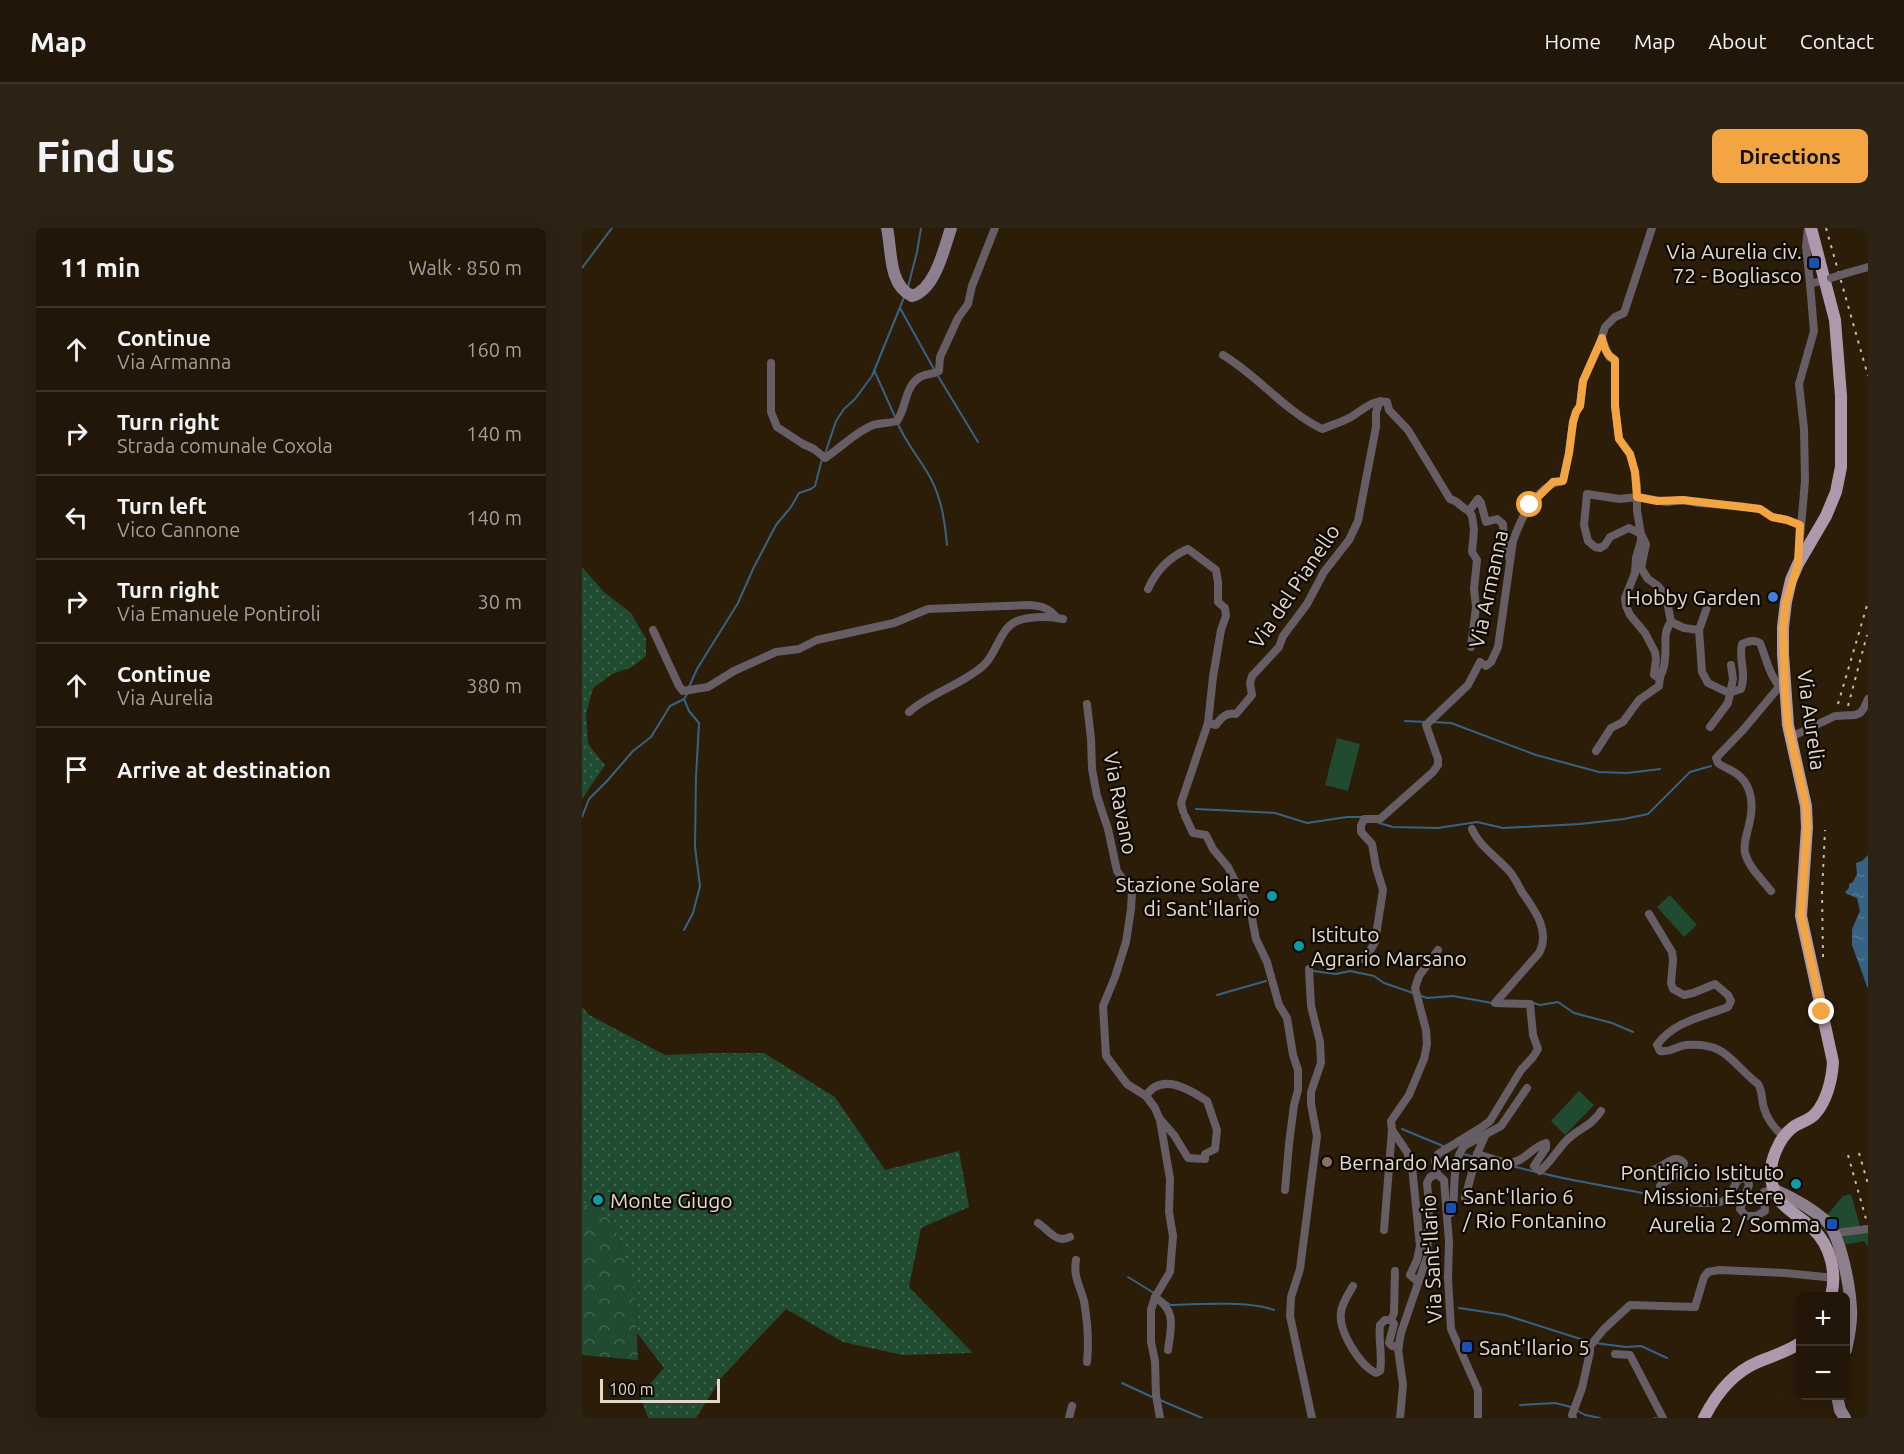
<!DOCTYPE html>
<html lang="en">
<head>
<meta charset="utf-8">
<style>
  :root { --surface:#211607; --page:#2d2315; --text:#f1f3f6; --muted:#a29f9b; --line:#3e3528; --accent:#f2a542 }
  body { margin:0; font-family:Ubuntu,sans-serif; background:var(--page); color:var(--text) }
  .controls { position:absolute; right:18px; bottom:18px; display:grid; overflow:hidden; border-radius:9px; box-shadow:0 3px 15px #0003 }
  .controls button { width:54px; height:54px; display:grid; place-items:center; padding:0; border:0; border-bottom:2px solid var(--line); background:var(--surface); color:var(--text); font:30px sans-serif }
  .scale { position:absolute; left:18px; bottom:15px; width:120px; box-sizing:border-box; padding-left:6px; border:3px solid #e3d8cc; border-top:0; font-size:16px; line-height:21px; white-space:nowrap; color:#e3d8cc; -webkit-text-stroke:4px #0f0903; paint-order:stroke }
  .stop { position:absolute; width:18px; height:18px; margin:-14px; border:4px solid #f2a542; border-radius:50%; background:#fff }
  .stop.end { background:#f2a542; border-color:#fff; box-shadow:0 2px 6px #0008 }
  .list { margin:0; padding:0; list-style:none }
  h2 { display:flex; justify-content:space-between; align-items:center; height:78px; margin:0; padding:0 24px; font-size:26px }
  h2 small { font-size:20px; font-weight:400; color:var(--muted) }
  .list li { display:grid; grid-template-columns:39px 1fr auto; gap:18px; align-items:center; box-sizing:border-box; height:84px; padding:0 24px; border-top:2px solid var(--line) }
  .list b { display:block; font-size:22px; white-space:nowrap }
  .list p { margin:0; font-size:20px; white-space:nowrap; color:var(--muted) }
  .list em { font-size:20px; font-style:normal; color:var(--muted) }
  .icon { flex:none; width:33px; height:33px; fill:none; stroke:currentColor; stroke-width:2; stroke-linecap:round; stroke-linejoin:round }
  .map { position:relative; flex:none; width:1286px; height:1190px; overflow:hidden; border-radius:9px }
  header { display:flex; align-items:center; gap:36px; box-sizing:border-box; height:84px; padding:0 30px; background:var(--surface); border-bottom:2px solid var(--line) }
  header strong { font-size:28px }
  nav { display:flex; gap:33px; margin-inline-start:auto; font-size:21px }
  .intro { display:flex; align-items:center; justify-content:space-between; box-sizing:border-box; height:144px; padding:0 36px }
  h1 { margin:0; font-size:42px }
  .button { padding:15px 27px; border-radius:9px; background:var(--accent); color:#111; font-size:21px; font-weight:700 }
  main { display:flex; gap:36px; padding:0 36px }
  aside { flex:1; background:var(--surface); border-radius:9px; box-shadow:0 3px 15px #0003 }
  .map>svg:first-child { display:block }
</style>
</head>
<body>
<header>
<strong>Map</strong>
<nav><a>Home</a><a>Map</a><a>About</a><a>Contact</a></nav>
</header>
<div class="intro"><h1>Find us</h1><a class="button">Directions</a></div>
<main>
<aside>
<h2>11 min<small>Walk · 850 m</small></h2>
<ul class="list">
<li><svg class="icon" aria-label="ahead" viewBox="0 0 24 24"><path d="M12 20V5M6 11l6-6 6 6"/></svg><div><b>Continue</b><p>Via Armanna</p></div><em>160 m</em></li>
<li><svg class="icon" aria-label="right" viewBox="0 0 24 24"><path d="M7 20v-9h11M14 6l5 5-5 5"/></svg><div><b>Turn right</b><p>Strada comunale Coxola</p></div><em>140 m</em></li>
<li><svg class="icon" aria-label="left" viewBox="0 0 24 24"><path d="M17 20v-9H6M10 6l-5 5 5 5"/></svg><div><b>Turn left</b><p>Vico Cannone</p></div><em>140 m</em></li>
<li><svg class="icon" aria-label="right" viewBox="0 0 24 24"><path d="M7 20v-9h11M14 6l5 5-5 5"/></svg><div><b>Turn right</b><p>Via Emanuele Pontiroli</p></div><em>30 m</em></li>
<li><svg class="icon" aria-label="ahead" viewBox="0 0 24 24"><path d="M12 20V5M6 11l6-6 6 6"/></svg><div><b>Continue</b><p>Via Aurelia</p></div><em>380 m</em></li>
<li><svg class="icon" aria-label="arrive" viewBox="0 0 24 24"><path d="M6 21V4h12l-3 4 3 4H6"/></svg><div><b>Arrive at destination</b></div></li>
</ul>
</aside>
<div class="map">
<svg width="1286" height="1190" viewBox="0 0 1286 1190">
  <defs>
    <pattern id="grass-dots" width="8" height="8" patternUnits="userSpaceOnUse" patternTransform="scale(1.5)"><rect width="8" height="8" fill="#204b30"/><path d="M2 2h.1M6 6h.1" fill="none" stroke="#40644d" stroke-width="1.8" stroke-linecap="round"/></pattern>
    <pattern id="forest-crowns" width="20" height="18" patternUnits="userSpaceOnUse" patternTransform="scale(1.5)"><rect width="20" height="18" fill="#204b30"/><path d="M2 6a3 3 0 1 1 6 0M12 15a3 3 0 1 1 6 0" fill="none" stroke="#40644d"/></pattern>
    <pattern id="water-ripples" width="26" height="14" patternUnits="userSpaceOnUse" patternTransform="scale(1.5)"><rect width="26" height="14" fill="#376284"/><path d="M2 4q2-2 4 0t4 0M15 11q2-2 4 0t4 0" fill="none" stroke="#547894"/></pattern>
  </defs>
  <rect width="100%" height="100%" fill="#2c1d09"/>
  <g fill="url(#grass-dots)">
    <path d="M0 339 22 364 49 385 64 411V428L50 439 30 446 11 460 4 486 6 516 23 537 0 571Z"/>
    <path d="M0 779 7 787 83 827 129 825H182L253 869 303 942 377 923 387 979 339 1000 327 1059 391 1125 321 1127 261 1114 204 1081 139 1150 114 1190H66L58 1167 82 1140 55 1105 53 1065 31 993 0 974Z"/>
  </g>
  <path fill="url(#forest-crowns)" d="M0 974 31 993 53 1065 56 1132 0 1127Z"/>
  <g fill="#204b30">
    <path d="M755 510 778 516 766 563 743 557Z"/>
    <path d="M1088 667 1115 697 1102 709 1075 679Z"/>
    <path d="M997 863 1012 877 983 907 969 893Z"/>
    <path d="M1269 966 1278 998 1286 997V1019L1282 1013 1262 1017 1259 1004 1246 986 1261 968Z"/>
  </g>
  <path fill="url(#water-ripples)" d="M1286 627V761L1270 717V701L1278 683 1275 670 1265 666 1263 664 1267 660V656L1271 654 1275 646 1274 635 1280 633Z"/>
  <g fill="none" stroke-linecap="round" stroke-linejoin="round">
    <g stroke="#376284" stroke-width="2">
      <path d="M0 40 30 0"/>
      <path d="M326 59 335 24 339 0"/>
      <path d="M318 80 353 143"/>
      <path d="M292 142 314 191"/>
      <path d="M356 148 396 214"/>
      <path d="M316 196C325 217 340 233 350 253 360 273 363 295 365 317"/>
      <path d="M243 226 254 193 262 181 273 171 290 148 323 67"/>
      <path d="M107 459 115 441 156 375 171 341 194 297 209 279 217 265 229 261 233 258 240 231"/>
      <path d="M823 493 844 494"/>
      <path d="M850 494 869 495 954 527 1017 544 1045 545 1078 541"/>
      <path d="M614 581 693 585 725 595 765 589H780"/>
      <path d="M0 589 7 571 25 553 51 523 69 509 88 478 102 471 106 465"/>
      <path d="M797 595 811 599 856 600 895 594 921 600 998 596 1042 591 1066 586 1108 544 1129 538"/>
      <path d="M102 702 111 685 118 658 113 619 114 549 117 495 107 483 102 471"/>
      <path d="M731 743 754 746 768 743 792 748 802 755 831 765"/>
      <path d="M635 767 684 753"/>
      <path d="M839 768 845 770 871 768 910 775"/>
      <path d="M949 774 958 777 976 774 992 785 1030 795 1051 804"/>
      <path d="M820 901 861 918"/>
      <path d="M881 926 893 929"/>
      <path d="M930 938 954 944"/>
      <path d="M960 945C997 955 1036 959 1074 968"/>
      <path d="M546 1049 572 1065"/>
      <path d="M584 1074 589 1077C616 1076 668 1073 692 1082"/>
      <path d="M877 1080 923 1087 1008 1114"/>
      <path d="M1013 1115 1044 1119 1059 1118 1085 1130"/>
      <path d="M540 1155 570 1169"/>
      <path d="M578 1172 620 1190"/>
      <path d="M938 1177 973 1175 989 1179"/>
      <path d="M994 1182 1003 1187 1018 1190"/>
      <path d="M1073 1190H1074"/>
    </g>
    <g stroke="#665d65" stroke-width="8">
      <path d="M1226 0 1224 18 1228 56 1246 51"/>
      <path d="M1265 45 1286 39"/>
      <path d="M1020 111 1027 129 1033 132V178L1037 211 1048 226 1053 244 1055 258V283L1059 306 1064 316 1059 340 1066 351 1076 358 1084 368 1089 394C1080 406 1085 416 1083 429 1083 435 1081 443 1078 449H1075L1072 447 1074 431 1073 424 1063 405 1048 387 1044 378 1043 370 1053 345 1054 330 1059 313V306L1047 300 1028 309 1023 317 1018 320 1013 319 1006 313 1002 297 1005 266 1038 271 1055 269 1085 274 1101 272 1117 275 1157 278 1178 281 1190 289 1205 292 1218 297"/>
      <path d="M641 127C676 148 703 183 740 201 750 197 760 194 769 189 781 182 790 171 805 174L807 182 826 202 868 271C877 273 879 280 887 283L890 288 892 302 890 324 895 332 892 361 894 379 889 419"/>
      <path d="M189 135V184L195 199 221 216 232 221 243 230C259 220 273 204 291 197 299 195 308 195 315 193 325 179 322 159 338 149 345 145 350 147 357 143L358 129 376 90 386 76 390 58 413 0"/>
      <path d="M887 283 896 271 899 275 904 294 915 291 921 296 922 313 928 332"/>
      <path d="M1216 333 1223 253 1222 201 1217 156 1232 103 1228 56"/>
      <path d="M566 361C574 343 587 329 606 321L634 342 636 354V374L643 380 644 388 639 402 631 449 626 495 599 575 601 583"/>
      <path d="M1089 394 1102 400 1117 402 1120 444 1126 455 1147 465 1159 461C1165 443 1156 432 1160 416 1166 413 1172 411 1178 415 1184 429 1188 451 1200 460"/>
      <path d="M71 402 97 458 101 463 126 459 152 443 194 424 217 421 235 412 312 395 346 381 447 377C460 378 467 380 475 390"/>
      <path d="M1117 402 1129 368"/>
      <path d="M505 476 509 511 510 541 515 568 526 601 535 643 550 664 549 681 544 714 533 749 521 778 524 828 545 856 564 868 573 880 578 892 588 951 587 984 591 1008 588 1044 573 1069 569 1082V1114L573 1133 574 1167 578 1190"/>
      <path d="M327 484C350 464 380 457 402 437 415 425 418 400 435 393 448 388 468 388 481 391"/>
      <path d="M626 495 634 497C639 490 644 484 654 486L670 467 668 455 670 448 697 419 701 408 725 376 742 344 767 312 776 293 794 199V184L798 173"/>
      <path d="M1128 499 1146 475 1151 451 1149 437"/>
      <path d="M1209 509 1253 488 1273 487 1278 485 1282 480 1286 471"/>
      <path d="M1014 523 1029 500 1041 494 1057 472 1077 458 1078 449"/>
      <path d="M603 588 611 605 624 607 631 621 646 639 669 685 674 711 685 734 697 777 705 790 711 827 716 842V862L712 877 707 916 703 962"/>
      <path d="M1189 663C1180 651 1167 640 1163 625 1161 616 1165 606 1167 597 1172 578 1171 555 1152 544 1147 541 1141 539 1136 535L1134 530 1161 502 1197 459"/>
      <path d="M1067 686 1090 724 1091 732 1089 755 1091 761 1102 767 1111 765 1133 756 1146 767 1149 773 1146 779C1120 789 1091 794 1075 817L1078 823C1090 825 1093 818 1104 817 1145 814 1148 834 1176 856 1181 864 1179 871 1182 880 1185 891 1194 902 1202 909"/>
      <path d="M779 731 789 721 793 714 801 662 794 639 790 616 779 604V598L782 591H798L851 544 856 537V531L844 497 886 457 898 434 904 438 909 434 916 419 931 313C939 290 955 256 981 253L987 225 991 194 994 184 998 178 1001 153 1017 118 1023 99 1033 89 1042 85 1070 0"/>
      <path d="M727 741 729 778 738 814 739 835 729 864V876L735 908 718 1041 709 1069 708 1088 730 1190"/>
      <path d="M564 868C579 844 607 861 625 873L635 902 633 921 623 926V931L606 930 592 907 579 892"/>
      <path d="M895 926 924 935C944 935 947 920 964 915V920L952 938 958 943C968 935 974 924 983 914 995 901 1009 899 1019 883"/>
      <path d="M1061 945C1066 944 1071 942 1076 940 1085 936 1093 925 1102 935 1100 950 1087 948 1078 958 1078 963 1079 967 1084 970 1092 974 1136 978 1143 972 1148 968 1152 958 1156 952L1163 950 1166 953 1167 957 1158 981 1164 988H1174L1183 983 1182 964 1191 961"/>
      <path d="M855 946 853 933 856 926 900 899 908 893 939 842 951 829 956 821 951 807 948 776 913 775 957 725C969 703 952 681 940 664 936 657 933 650 928 644 916 630 897 618 890 601"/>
      <path d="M883 970 895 926 903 908"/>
      <path d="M865 986 869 985 871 982C873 962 870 934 882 918L919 898 945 860"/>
      <path d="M456 995C467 1002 474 1016 488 1009"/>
      <path d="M802 1002 810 902"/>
      <path d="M1253 1005 1286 1001"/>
      <path d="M494 1032C491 1048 498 1058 502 1073 505 1091 507 1116 505 1134"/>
      <path d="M813 1043 812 1085 809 1092 812 1096 807 1115 810 1118 817 1119"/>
      <path d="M835 1053 828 1047 835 1032 838 1018 830 938 825 924 810 902 809 893 827 867 842 831 845 816 844 802 833 760 837 748 856 722"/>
      <path d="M771 1058C767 1065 760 1075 759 1084 756 1102 777 1137 794 1145L798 1143C801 1130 796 1112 798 1097L803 1092H809"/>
      <path d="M573 1069C595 1083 589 1099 586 1122"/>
      <path d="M1033 1126 1048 1127 1081 1190"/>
      <path d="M487 1190 490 1178"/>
      <path d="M818 1190 821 1157 816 1121 819 1105 845 1029 847 977 845 955 848 949 855 946 862 952 867 1014 866 1050 869 1101 896 1162V1190"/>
      <path d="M991 1190 990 1187 1000 1160 1008 1124V1118L1022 1101 1048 1077 1113 1079 1122 1049 1126 1044 1137 1042 1203 1045 1253 1050"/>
    </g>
    <g stroke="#8d7f8d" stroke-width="12">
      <path d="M305 0C310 22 306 57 330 68 353 62 362 21 369 0"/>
      <path d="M1191 961C1209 969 1229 980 1243 992 1259 1006 1268 1060 1269 1081 1270 1095 1267 1109 1264 1122"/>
      <path d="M1255 1168 1258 1182 1263 1190"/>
    </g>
    <g stroke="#ac99ab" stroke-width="12">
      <path d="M1229 0 1253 92 1259 168V239L1254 264 1244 288 1216 336 1209 352 1204 374 1201 399V426L1206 497 1224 578 1225 599 1219 688 1251 834C1250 851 1245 873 1233 886 1227 893 1217 894 1210 900 1197 910 1187 934 1189 950 1193 980 1212 982 1231 1001 1249 1018 1255 1045 1249 1068"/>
      <path d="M1122 1190C1134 1166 1150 1145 1176 1134 1190 1128 1205 1124 1218 1115"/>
    </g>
    <g stroke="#c6bbae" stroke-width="2" stroke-dasharray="3 6" stroke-linecap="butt">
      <path d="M1244 0 1286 148"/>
      <path d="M1256 476 1286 374"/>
      <path d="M1266 478 1285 407"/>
      <path d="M1241 729 1240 665 1243 602"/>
      <path d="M1277 925 1286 956"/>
      <path d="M1266 927 1284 991"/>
    </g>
    <path stroke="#665d65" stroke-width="8" d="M1249 50 1265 45"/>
  </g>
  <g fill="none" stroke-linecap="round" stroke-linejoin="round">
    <path stroke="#f2a542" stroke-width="8" d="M948 277 971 254 981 253 987 225 991 194 994 184 998 178 1001 153 1020 110C1022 119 1024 127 1033 132V178L1037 211 1048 226 1053 244 1055 269 1075 273 1101 272 1178 281 1190 289 1205 292 1218 297 1216 336 1204 374 1201 399 1203 462 1206 497 1224 578 1225 599 1219 688 1240 784"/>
  </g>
  <g fill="#1a4fb4" stroke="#0f0903" stroke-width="2">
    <rect x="1226" y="29" width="12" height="12" rx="3"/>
    <rect x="863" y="974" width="12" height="12" rx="3"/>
    <rect x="1244" y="990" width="12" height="12" rx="3"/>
    <rect x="879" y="1113" width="12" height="12" rx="3"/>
  </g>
  <circle fill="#3f7fe0" stroke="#0f0903" stroke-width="2" cx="1191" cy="369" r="6"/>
  <g fill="#0f9aa8" stroke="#0f0903" stroke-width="2">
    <circle cx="690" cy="668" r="6"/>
    <circle cx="717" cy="718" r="6"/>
    <circle cx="1214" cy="956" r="6"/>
    <circle cx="16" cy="972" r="6"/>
  </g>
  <circle fill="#8d6e63" stroke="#0f0903" stroke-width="2" cx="745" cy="934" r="6"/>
  <g text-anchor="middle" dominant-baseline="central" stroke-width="4.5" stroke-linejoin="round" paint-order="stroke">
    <g font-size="21" fill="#e3d8cc" stroke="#0f0903" text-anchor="end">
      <text x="1220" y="23">Via Aurelia civ.<tspan x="1220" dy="24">72 - Bogliasco</tspan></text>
      <text x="1179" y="369">Hobby Garden</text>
      <text x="678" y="656">Stazione Solare<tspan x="678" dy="24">di Sant'Ilario</tspan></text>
      <text x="729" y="706" text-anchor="start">Istituto<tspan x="729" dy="24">Agrario Marsano</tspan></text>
      <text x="757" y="934" text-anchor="start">Bernardo Marsano</text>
      <text x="1202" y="944">Pontificio Istituto<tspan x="1202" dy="24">Missioni Estere</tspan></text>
      <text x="881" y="968" text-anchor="start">Sant'Ilario 6<tspan x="881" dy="24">/ Rio Fontanino</tspan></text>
      <text x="28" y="972" text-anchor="start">Monte Giugo</text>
      <text x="1238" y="996">Aurelia 2 / Somma</text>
      <text x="897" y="1119" text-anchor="start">Sant'Ilario 5</text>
    </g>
    <g font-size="21" fill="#e3d8cc" stroke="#0f0903">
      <text transform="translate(712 358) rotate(-56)">Via del Pianello</text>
      <text transform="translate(906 361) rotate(-78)">Via Armanna</text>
      <text transform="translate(1230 492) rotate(82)">Via Aurelia</text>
      <text transform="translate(539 575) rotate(79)">Via Ravano</text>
      <text transform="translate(849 1031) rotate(-93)">Via Sant'Ilario</text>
    </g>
  </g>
</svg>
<div class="controls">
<button>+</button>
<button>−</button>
</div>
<div class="scale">100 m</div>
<div class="stop" style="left:948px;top:277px"></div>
<div class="stop end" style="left:1240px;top:784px"></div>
</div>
</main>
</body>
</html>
